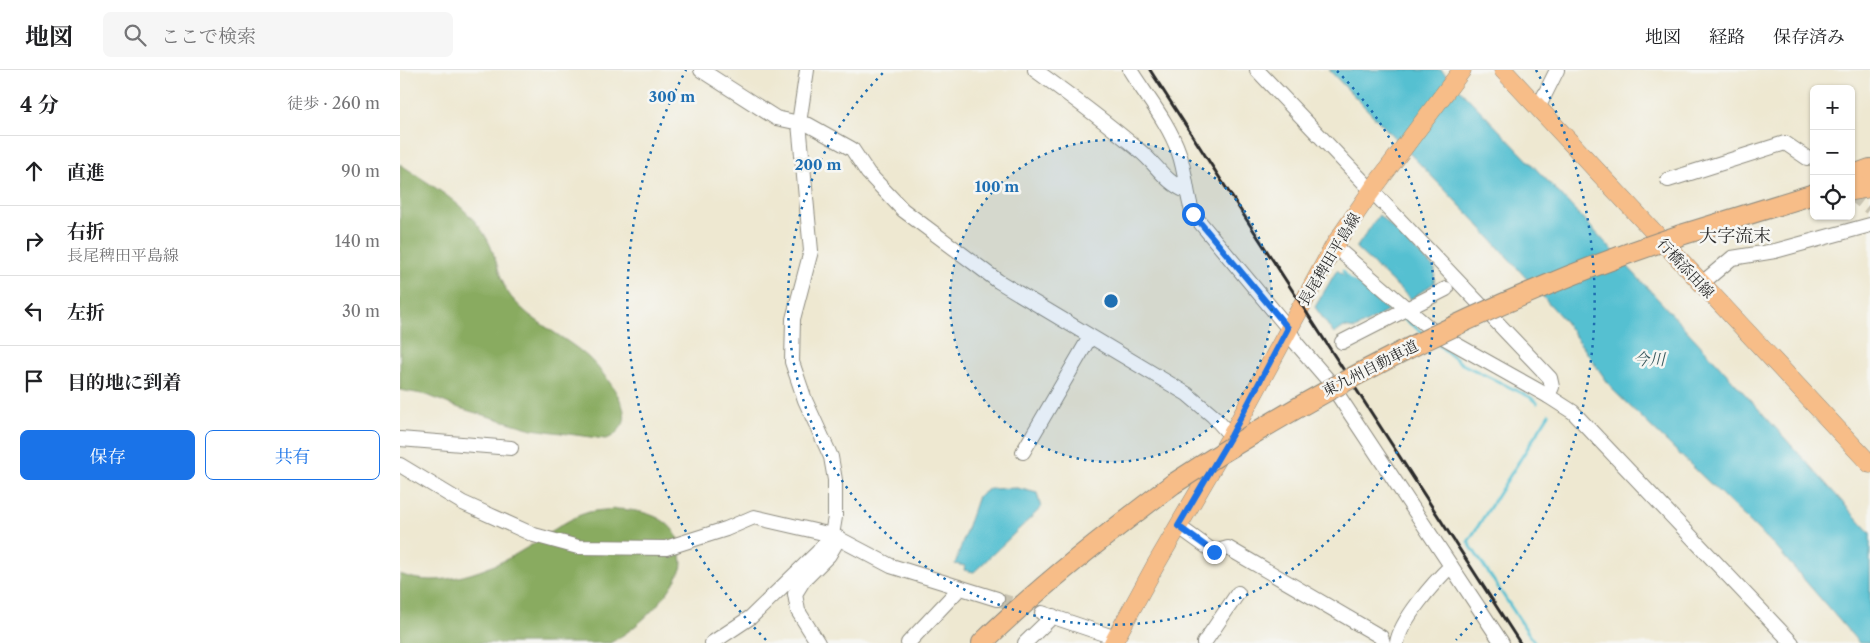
<!DOCTYPE html>
<html lang="ja">
<head>
<meta charset="utf-8">
<style>
  :root { --surface:#fff; --page:#f6f6f6; --text:#202124; --muted:#757577; --line:#e0e0e0; --accent:#1a73e8 }
  body { margin:0; font-family:"Libre Caslon Text","Noto Serif JP",serif; background:var(--page); color:var(--text) }
  .controls { position:absolute; right:15px; top:15px; display:grid; overflow:hidden; border-radius:8px; box-shadow:0 1px 4px #0004 }
  .controls button { width:45px; height:45px; display:grid; place-items:center; padding:0; border:0; border-bottom:1px solid var(--line); background:var(--surface); color:var(--text); font:25px sans-serif }
  .stop { position:absolute; width:15px; height:15px; margin:-11px; border:4px solid #1a73e8; border-radius:50%; background:#fff }
  .stop.end { background:#1a73e8; border-color:#fff; box-shadow:0 1px 5px #0008 }
  .list { margin:0; padding:0; list-style:none }
  h2 { display:flex; justify-content:space-between; align-items:center; height:65px; margin:0; padding:0 20px; font-size:21px }
  h2 small { font-size:16px; font-weight:400; color:var(--muted) }
  .list li { display:grid; grid-template-columns:32px 1fr auto; gap:15px; align-items:center; box-sizing:border-box; height:70px; padding:0 20px; border-top:1px solid var(--line) }
  .list b { display:block; font-size:19px; white-space:nowrap }
  .list p { margin:0; font-size:16px; white-space:nowrap; color:var(--muted) }
  .list em { font-size:16px; font-style:normal; color:var(--muted) }
  .actions { display:flex; gap:10px; padding:15px 20px }
  .actions a { flex:1; padding:11px 0; border:1px solid var(--accent); border-radius:8px; text-align:center; font-size:18px; color:var(--accent) }
  .actions .main { background:var(--accent); color:#fff }
  .icon { flex:none; width:28px; height:28px; fill:none; stroke:currentColor; stroke-width:2; stroke-linecap:round; stroke-linejoin:round }
  .map { position:relative; flex:none; width:1470px; height:573px; overflow:hidden }
  header { display:flex; align-items:center; gap:30px; box-sizing:border-box; height:70px; padding:0 25px; background:var(--surface); border-bottom:1px solid var(--line) }
  header strong { font-size:24px }
  nav { display:flex; gap:28px; margin-inline-start:auto; font-size:18px }
  .search { width:350px; height:45px; background:var(--page); display:flex; align-items:center; gap:12px; box-sizing:border-box; padding:0 18px; border-radius:8px; color:var(--muted); font-size:19px }
  main { display:flex }
  aside { flex:1; background:var(--surface) }
  .map>svg:first-child { display:block }
</style>
</head>
<body>
<header>
<strong>地図</strong>
<div class="search"><svg class="icon" aria-label="search" viewBox="0 0 24 24"><circle cx="10" cy="10" r="6"/><path d="M15 15l6 6"/></svg>ここで検索</div>
<nav><a>地図</a><a>経路</a><a>保存済み</a></nav>
</header>
<main>
<aside>
<h2>4 分<small>徒歩 · 260 m</small></h2>
<ul class="list">
<li><svg class="icon" aria-label="ahead" viewBox="0 0 24 24"><path d="M12 20V5M6 11l6-6 6 6"/></svg><div><b>直進</b></div><em>90 m</em></li>
<li><svg class="icon" aria-label="right" viewBox="0 0 24 24"><path d="M7 20v-9h11M14 6l5 5-5 5"/></svg><div><b>右折</b><p>長尾稗田平島線</p></div><em>140 m</em></li>
<li><svg class="icon" aria-label="left" viewBox="0 0 24 24"><path d="M17 20v-9H6M10 6l-5 5 5 5"/></svg><div><b>左折</b></div><em>30 m</em></li>
<li><svg class="icon" aria-label="arrive" viewBox="0 0 24 24"><path d="M6 21V4h12l-3 4 3 4H6"/></svg><div><b>目的地に到着</b></div></li>
</ul>
<div class="actions"><a class="main">保存</a><a>共有</a></div>
</aside>
<div class="map">
<svg width="1470" height="573" viewBox="0 0 1470 573">
  <rect width="100%" height="100%" fill="#f6f6f2"/>
  <filter id="ink" filterUnits="userSpaceOnUse"><feTurbulence type="fractalNoise" baseFrequency=".02" numOctaves="2"/><feDisplacementMap in="SourceGraphic" scale="10" xChannelSelector="R" yChannelSelector="G"/><feConvolveMatrix kernelMatrix="1 2 1 2 8 2 1 2 1" color-interpolation-filters="sRGB"/></filter>
  <filter id="wash" filterUnits="userSpaceOnUse"><feTurbulence type="fractalNoise" baseFrequency=".0096" numOctaves="4" result="noise"/><feDisplacementMap in="SourceGraphic" scale="20" xChannelSelector="R" yChannelSelector="G"/><feGaussianBlur stdDeviation="1.12" result="paint"/><feColorMatrix in="noise" values="0 0 0 0 0 0 0 0 0 0 0 0 0 0 0 0 0 1.4 0 .05"/><feComposite in="paint" operator="in"/></filter>
  <g filter="url(#wash)">
    <rect width="100%" height="100%" fill="#eee8d1"/>
    <g fill="#89ab60" stroke="#5a6b46">
      <path d="M0 94C30 115 67 134 86 167 97 185 98 210 111 227 132 253 165 266 189 288 201 300 234 338 222 356 217 362 213 368 205 369L132 359 59 338 27 325 0 320Z"/>
      <path d="M216 439C245 440 279 448 281 483 281 488 283 494 281 499 268 529 238 558 210 573H0V504C39 520 89 501 123 480 145 468 164 449 189 442 198 440 207 440 216 439Z"/>
    </g>
    <g fill="#55c0d1" stroke="#40767e">
      <path d="M929 0H1041C1188 151 1330 306 1470 463V573H1459L1375 476 1213 320 1163 249 1074 150Z"/>
      <path d="M979 145 1035 199 1034 213 1011 229 956 178Z"/>
      <path d="M937 200 988 241 955 259 944 257 934 264 915 237Z"/>
      <path d="M617 418 637 423 641 438 574 502 564 500 565 496 555 494 578 426 589 419Z"/>
    </g>
    <g fill="none" stroke-linecap="round" stroke-linejoin="round">
      <g stroke="#55c0d1" stroke-width="3">
        <path d="M943 201C951 215 977 227 990 238"/>
        <path d="M1004 249 1023 263"/>
        <path d="M1036 273 1062 294 1130 327 1137 333"/>
        <path d="M1135 573 1068 472 1149 344"/>
      </g>
    </g>
  </g>
  <g filter="url(#ink)">
    <g fill="none" stroke-linecap="round" stroke-linejoin="round">
      <g stroke="#c7c2b0" stroke-width="14" stroke-dasharray="14 7" stroke-linecap="butt">
        <path d="M1451 123 1470 138"/>
        <path d="M597 529 642 543"/>
      </g>
      <g stroke="#8c8a7e" stroke-width="16">
        <g id="minor">
          <path d="M301 0 376 48 409 55 452 79 468 103 503 140 598 211 787 324 813 346 831 366"/>
          <path d="M635 0C671 26 706 52 740 81 757 95 765 112 786 121"/>
          <path d="M730 0C746 26 769 53 779 83 786 103 786 124 793 144L888 258 896 273 928 310 1102 573"/>
          <path d="M857 0 1150 308 1152 317 1148 326 1173 342 1392 573"/>
          <path d="M1138 38 1157 0"/>
          <path d="M1268 110 1385 73 1407 88"/>
          <path d="M934 176 1034 262 1148 326"/>
          <path d="M1301 214 1332 188 1375 181 1470 155"/>
          <path d="M942 272 1046 219"/>
          <path d="M0 369 111 378"/>
          <path d="M623 382 690 267"/>
          <path d="M0 395 63 433 134 465 178 477 266 478 326 459 354 447 432 465 491 496 597 529"/>
          <path d="M778 456 814 482 828 478 981 567 983 573"/>
          <path d="M642 543 716 568"/>
          <path d="M312 573 351 547 418 482 432 465 435 447V410L431 387 405 330 392 292 393 249 411 181 399 53 407 0"/>
          <path d="M418 573 398 541 395 524 403 511 429 485 439 468"/>
          <path d="M508 573 560 518"/>
          <path d="M625 573 653 546"/>
          <path d="M804 573 838 523"/>
          <path d="M997 573C1000 551 1034 512 1051 496"/>
        </g>
      </g>
      <g stroke="#8c8a7e" stroke-width="19">
        <g id="major">
          <path d="M1103 0 1470 394"/>
          <path d="M713 573 755 496 831 366 935 174 972 120 1062 0"/>
        </g>
      </g>
      <g stroke="#8c8a7e" stroke-width="22">
        <g id="highway">
          <path d="M1451 106 1470 99"/>
          <path d="M1451 120 1470 117"/>
          <path d="M1281 165 1414 124"/>
          <path d="M582 573C641 515 707 464 773 414"/>
        </g>
      </g>
      <use href="#minor" stroke="#fff" stroke-width="14"/>
      <use href="#major" stroke="#f7bd88" stroke-width="18"/>
      <use href="#highway" stroke="#f7bd88" stroke-width="20"/>
      <path stroke="#2b2b2b" stroke-width="3" d="M750 0 1120 573"/>
      <g stroke="#8c8a7e" stroke-width="22" stroke-linecap="butt">
        <path id="highway-bridge" d="M773 414C932 310 1101 225 1281 165"/>
      </g>
      <use href="#highway-bridge" stroke="#f7bd88" stroke-width="20"/>
    </g>
  </g>
  <g fill="none" stroke-linecap="round" stroke-linejoin="round" filter="url(#ink)">
    <path stroke="#1a73e8" stroke-width="6" d="M793 144 888 258 831 366 778 456 814 482"/>
  </g>
  <circle cx="711" cy="231" r="161" fill="#1f6fb2" fill-opacity=".12"/>
  <g fill="none" stroke="#1f6fb2" stroke-width="2.5" stroke-dasharray="2.5 5">
    <circle cx="711" cy="231" r="161"/>
    <path d="M937 1A323 323 0 1 1 485 1"/>
    <path d="M366 570A484 484 0 0 1 286 0M1136 0A484 484 0 0 1 1056 570"/>
  </g>
  <g text-anchor="middle" dominant-baseline="central" stroke-width="5" stroke-linejoin="round" paint-order="stroke">
    <g font-size="15" fill="#2b2b2b" stroke="#f6f6f2">
      <text transform="translate(929 189) rotate(-59)">長尾稗田平島線</text>
      <text transform="translate(1286 198) rotate(47)">行橋添田線</text>
      <text transform="translate(970 298) rotate(-27)">東九州自動車道</text>
    </g>
    <g font-size="16" font-style="italic" fill="#38585d" stroke="#f6f6f2">
      <text x="1249" y="289">今川</text>
    </g>
    <g font-size="18" fill="#2b2b2b" stroke="#f6f6f2">
      <text x="1335" y="166">大字流末</text>
    </g>
  </g>
  <circle cx="711" cy="231" r="8" fill="#1f6fb2" stroke="#f6f6f2" stroke-width="2.5"/>
  <g font-size="15" text-anchor="middle" font-weight="bold" fill="#1f6fb2" stroke="#f6f6f2" stroke-width="5" stroke-linejoin="round" paint-order="stroke">
    <text x="272" y="32">300 m</text>
    <text x="418" y="100">200 m</text>
    <text x="597" y="122">100 m</text>
  </g>
</svg>
<div class="controls">
<button>+</button>
<button>−</button>
<button><svg class="icon" aria-label="locate" viewBox="0 0 24 24"><circle cx="12" cy="12" r="6"/><path d="M12 2v4M12 18v4M2 12h4M18 12h4"/></svg></button>
</div>
<div class="stop" style="left:793px;top:144px"></div>
<div class="stop end" style="left:814px;top:482px"></div>
</div>
</main>
</body>
</html>
